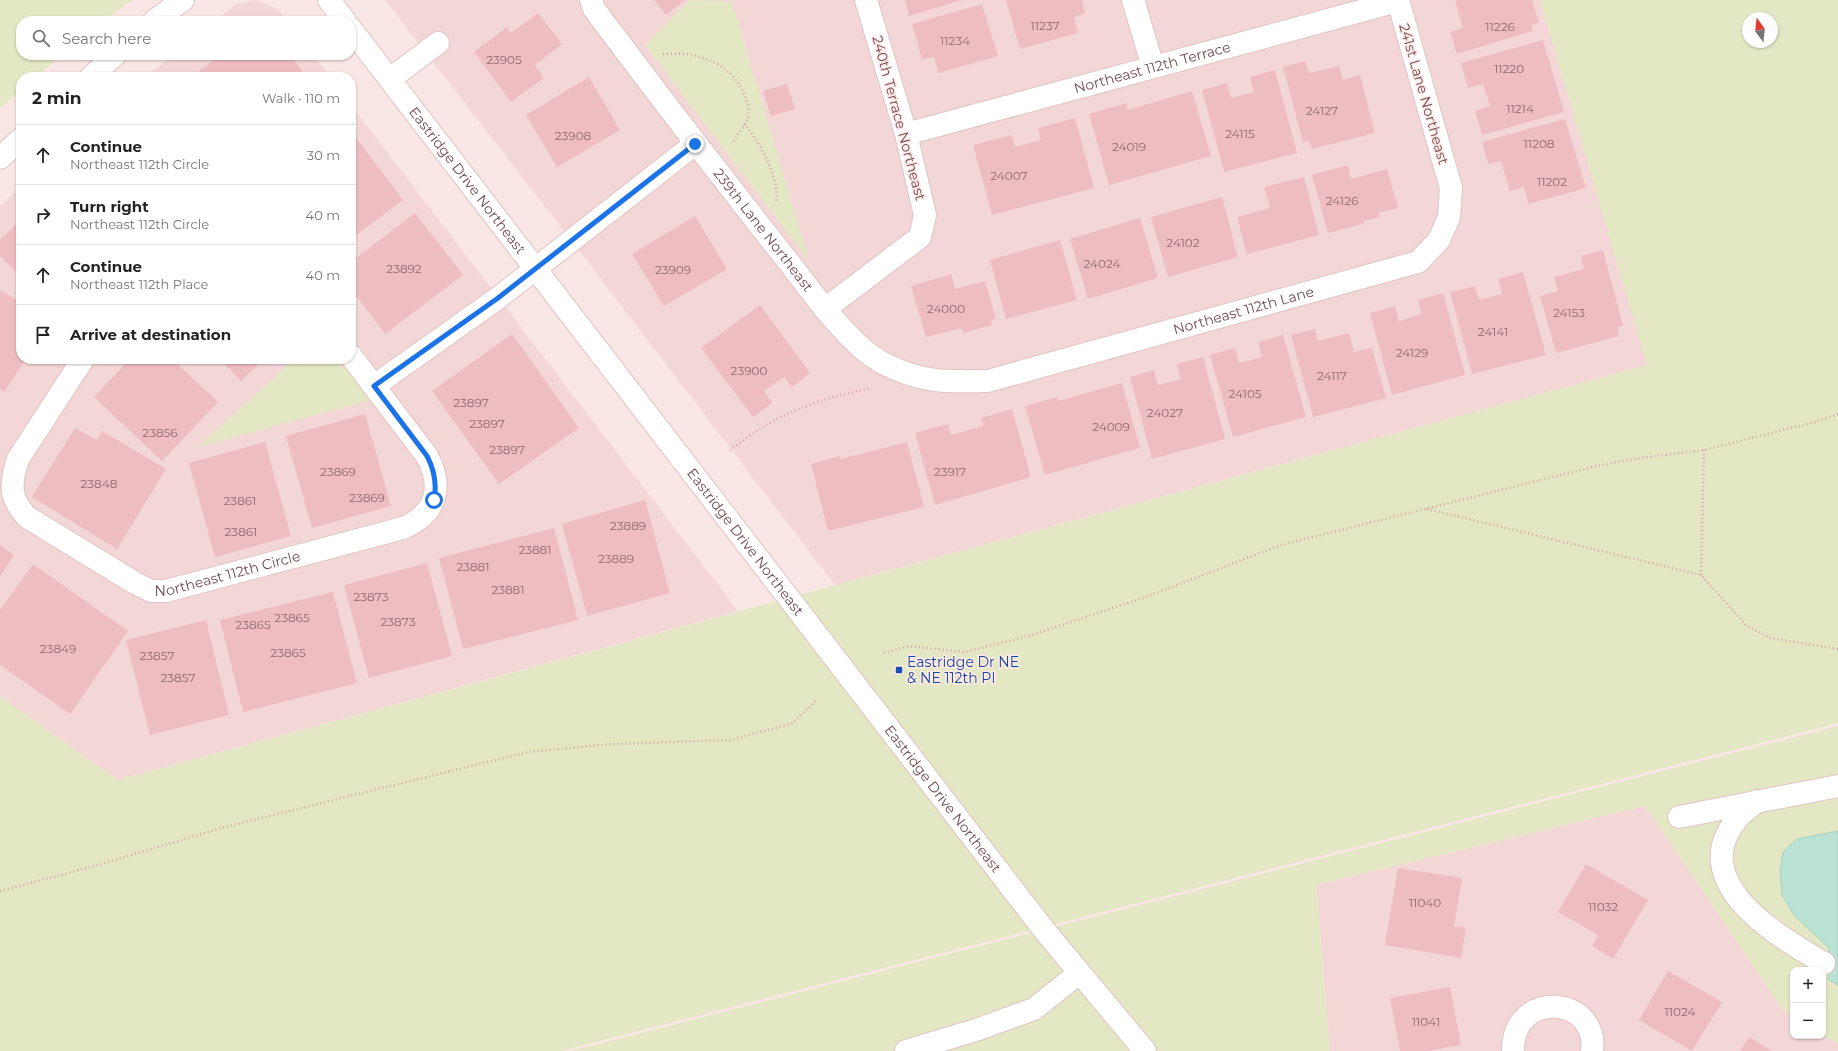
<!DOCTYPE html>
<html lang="en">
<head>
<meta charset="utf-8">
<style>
  :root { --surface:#fff; --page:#f2f2f2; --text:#222; --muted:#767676; --line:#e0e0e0 }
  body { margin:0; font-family:Montserrat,sans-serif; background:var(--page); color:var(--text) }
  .controls { position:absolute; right:12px; bottom:12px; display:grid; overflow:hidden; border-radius:8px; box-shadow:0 1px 3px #0004 }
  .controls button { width:36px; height:36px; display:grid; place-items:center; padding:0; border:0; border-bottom:1px solid var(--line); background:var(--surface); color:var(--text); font:20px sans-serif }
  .compass { position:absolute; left:1742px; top:12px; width:36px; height:36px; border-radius:50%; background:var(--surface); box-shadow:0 1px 3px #0004; rotate:345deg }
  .stop { position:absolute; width:12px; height:12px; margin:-9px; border:3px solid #1a73e8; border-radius:50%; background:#fff }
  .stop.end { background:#1a73e8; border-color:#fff; box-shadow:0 1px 4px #0008 }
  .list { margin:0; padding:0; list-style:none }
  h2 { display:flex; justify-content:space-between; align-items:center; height:52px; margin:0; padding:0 16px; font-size:17px }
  h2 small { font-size:13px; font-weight:400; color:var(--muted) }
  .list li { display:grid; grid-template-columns:26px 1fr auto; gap:12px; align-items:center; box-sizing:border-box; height:60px; padding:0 16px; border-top:1px solid var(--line) }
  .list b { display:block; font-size:15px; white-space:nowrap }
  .list p { margin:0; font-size:13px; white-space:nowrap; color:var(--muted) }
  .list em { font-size:13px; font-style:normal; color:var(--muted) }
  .icon { flex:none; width:22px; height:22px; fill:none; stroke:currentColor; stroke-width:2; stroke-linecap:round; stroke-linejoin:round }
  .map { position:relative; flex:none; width:1838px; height:1051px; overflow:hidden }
  .search { position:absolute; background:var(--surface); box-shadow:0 1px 3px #0004; left:16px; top:16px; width:340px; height:44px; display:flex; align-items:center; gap:10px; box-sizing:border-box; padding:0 14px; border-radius:16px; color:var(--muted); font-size:15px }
  .panel { position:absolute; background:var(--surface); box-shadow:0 1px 3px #0004; left:16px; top:72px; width:340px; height:292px; border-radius:16px }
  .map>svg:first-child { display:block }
</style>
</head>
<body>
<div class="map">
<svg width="1838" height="1051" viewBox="0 0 1838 1051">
  <rect width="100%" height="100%" fill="#fae6e4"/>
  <g fill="#f3d7d6">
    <path d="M256 0 278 9 287 21H215L235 5Z"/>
    <path d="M385 0H1540L1648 365 835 585 571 240Z"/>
    <path d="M173 55H313L330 77H146Z"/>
    <path d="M351 105 738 611 117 780 0 696V206L21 185V359H351Z"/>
    <path d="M1645 806 1784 1011 1793 1017V1036L1823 1035 1838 1044V1051H1330L1316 885Z"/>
  </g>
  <g fill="#e3e7c3" fill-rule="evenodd">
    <path d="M0 0H132L104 21H21V55H62L36 77H21V90L0 108Z"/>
    <path d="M690 0 732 2 809 261 645 45Z"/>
    <path d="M1540 0H1838V723L561 1051H0V696L117 780 1647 365ZM1748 18H1772V42H1748Z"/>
    <path d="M294 359H351L382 397 198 447Z"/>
    <path d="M1838 726V1044L1823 1035V970H1793V1017L1784 1011 1645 806 1316 885 1330 1051H571Z"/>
  </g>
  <path fill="#bae2d4" stroke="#a1d3c2" d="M1838 831V985L1829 980V948L1795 916 1782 895 1780 870 1783 852 1797 839Z"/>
  <g fill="#eebdc2">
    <path d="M654 0H685L666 15Z"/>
    <path d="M905 0H962L909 16Z"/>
    <path d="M1006 0H1082L1085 13 1074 17 1078 33 1020 49Z"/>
    <path d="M1455 0H1532L1539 23 1531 25 1533 31 1457 54 1450 32 1463 28Z"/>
    <path d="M982 4 998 56 939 73 934 57 922 60 912 24Z"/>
    <path d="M538 13 562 44 535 65 544 78 511 102 474 52 507 27 511 33Z"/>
    <path d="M1543 40 1564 112 1482 135 1475 111 1490 106 1483 84 1468 88 1461 63Z"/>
    <path d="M220 55H290L307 77H191Z"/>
    <path d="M1305 61 1309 73 1339 66 1343 80 1360 75 1375 133 1312 149 1309 141 1303 142 1283 67Z"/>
    <path d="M1275 70 1297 153 1224 172 1202 90 1227 83 1231 98 1254 92 1250 77Z"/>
    <path d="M589 77 620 130 557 167 526 115Z"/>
    <path d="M787 84 795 109 771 116 763 91Z"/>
    <path d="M1192 91 1211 156 1109 185 1089 114 1126 103 1128 110Z"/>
    <path d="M1075 118 1094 188 992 215 973 145 1012 135 1015 147 1041 140 1038 128Z"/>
    <path d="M1565 119 1586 188 1528 204 1524 187 1510 191 1501 161 1488 164 1482 142Z"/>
    <path d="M356 138 403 200 351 239V142Z"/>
    <path d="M1348 165 1351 179 1387 169 1398 208 1378 213 1380 217 1363 221V224L1328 233 1312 175Z"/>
    <path d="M1304 177 1319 235 1247 254 1237 217 1270 208 1264 187Z"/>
    <path d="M1222 197 1238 257 1168 277 1151 217Z"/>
    <path d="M415 213 463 275 385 334 351 289V262Z"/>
    <path d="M695 216 727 269 664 306 632 254Z"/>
    <path d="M1140 218 1158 278 1088 299 1070 239Z"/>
    <path d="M21 220V277L0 256V240Z"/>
    <path d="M1060 240 1077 300 1006 319 990 260Z"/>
    <path d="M1603 250 1623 326 1617 327 1619 336 1556 353 1540 296 1558 291 1554 277 1584 269 1581 256Z"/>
    <path d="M1523 272 1546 355 1472 374 1450 292 1475 286 1479 300 1502 294 1498 279Z"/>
    <path d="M951 274 955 289 985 281 996 319 991 320 992 325 963 333 962 328 926 337 911 286Z"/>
    <path d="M0 290 21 303V359H26L4 392 0 389Z"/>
    <path d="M1443 293 1465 375 1392 395 1370 313 1395 306 1399 321 1422 314 1418 300Z"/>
    <path d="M760 305 810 373 792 387 784 377 764 391 772 403 753 417 701 348Z"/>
    <path d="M1315 329 1318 341 1349 333 1354 352 1372 348 1386 398 1313 417 1291 335Z"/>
    <path d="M512 334 579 428 499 484 432 391Z"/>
    <path d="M1283 335 1306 417 1233 437 1210 355 1235 348 1239 363 1262 357 1258 342Z"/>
    <path d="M1203 357 1225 439 1152 459 1130 377 1154 370 1158 385 1181 379 1177 364Z"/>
    <path d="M130 359H172L218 402 162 461 94 397Z"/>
    <path d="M220 359H264L241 381Z"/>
    <path d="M1122 383 1140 448 1045 475 1025 406 1057 397 1058 401Z"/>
    <path d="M1012 409 1031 477 935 505 915 433 948 424 951 435 983 426 981 418Z"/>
    <path d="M365 414 391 506 312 528 286 436Z"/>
    <path d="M75 428 97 440 102 431 166 469 117 549 32 497Z"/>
    <path d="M265 442 291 536 215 557 189 463Z"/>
    <path d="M907 442 924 507 828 531 811 464 840 456 841 459Z"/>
    <path d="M645 500 670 593 587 616 562 524Z"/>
    <path d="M554 528 578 620 463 649 439 558Z"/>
    <path d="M0 545 14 555 0 577Z"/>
    <path d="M427 563 452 656 369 678 344 585Z"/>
    <path d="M33 564 128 631 70 714 0 665V610Z"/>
    <path d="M333 592 357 683 243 712 220 620Z"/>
    <path d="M206 620 229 715 150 735 126 640Z"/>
    <path d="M1586 864 1648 900 1613 959 1592 946 1598 935 1558 912Z"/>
    <path d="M1398 868 1462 878 1454 926 1466 928 1461 958 1385 945Z"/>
    <path d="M1668 971 1722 1002 1692 1051 1639 1020Z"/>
    <path d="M1450 987 1461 1045 1428 1051H1400L1390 998Z"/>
    <path d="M1749 1037 1772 1051H1740Z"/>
  </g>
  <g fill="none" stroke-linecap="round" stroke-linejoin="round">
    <g stroke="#e0c3c3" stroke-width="24">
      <g id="minor">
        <path d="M329 0 345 21"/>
        <path id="s1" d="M591 0 594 9C656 92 719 174 783 255 808 286 848 345 883 363 921 383 946 382 988 381L1418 262 1439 240 1449 217 1451 188 1398 0"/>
        <path d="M1133 0 1153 67"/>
        <path d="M154 21 183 0"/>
        <path id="s2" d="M351 29 1044 930 1145 1051"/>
        <path d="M91 77 115 55"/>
        <path d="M390 79 438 43"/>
        <path id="s3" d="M906 134 1398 1"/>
        <path d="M0 158 21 139"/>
        <path d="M825 309 920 237 925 215 906 134 866 0"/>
        <path id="s4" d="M83 359 18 459C10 483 9 498 27 517L135 583 151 591H166L403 528C436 514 444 488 427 456L351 356"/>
        <path d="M374 386 498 298 695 144"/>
        <path d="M1757 801C1751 807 1742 812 1737 819 1685 882 1778 937 1824 963"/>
        <path d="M1679 817 1838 786"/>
        <path d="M906 1051 979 1029 1034 1009 1079 973"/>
        <path d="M1513 1051C1512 989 1599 995 1592 1051"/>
      </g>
    </g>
    <g stroke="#d2a1a7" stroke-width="2.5" stroke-dasharray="1 3" stroke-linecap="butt">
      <path d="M663 54C694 51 729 61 743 92 747 100 750 109 748 118 746 125 736 136 732 144"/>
      <path d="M744 124C758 138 781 181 776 201"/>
      <path d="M730 450C741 442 752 434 763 427 795 407 834 396 870 388"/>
      <path d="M1427 509 1701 575 1746 625 1770 638 1838 649"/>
      <path d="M1701 575 1704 450"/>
      <path d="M884 653 908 646 965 652 1029 636 1143 598 1281 545 1597 466 1633 459 1704 450 1815 422 1838 414"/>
      <path d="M0 891 87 868 229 826 528 752 613 744 730 740 791 724 816 701"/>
    </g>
    <use href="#minor" stroke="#fff" stroke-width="22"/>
  </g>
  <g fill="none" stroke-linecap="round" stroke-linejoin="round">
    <path stroke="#1a73e8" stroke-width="5" d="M434 500C437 484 435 471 427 456L374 386 498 298 695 144"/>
  </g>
  <rect fill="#1a4fb4" stroke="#feebe9" stroke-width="1.5" x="895" y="666" width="8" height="8" rx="2"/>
  <g text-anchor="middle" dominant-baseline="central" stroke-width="3" stroke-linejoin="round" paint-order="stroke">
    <g font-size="12" fill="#90686d">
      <text x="1045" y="25">11237</text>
      <text x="1500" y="26">11226</text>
      <text x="955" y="40">11234</text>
      <text x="504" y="59">23905</text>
      <text x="1509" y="68">11220</text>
      <text x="1520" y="108">11214</text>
      <text x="1322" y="110">24127</text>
      <text x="1240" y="133">24115</text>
      <text x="573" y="135">23908</text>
      <text x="1539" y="143">11208</text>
      <text x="1129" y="146">24019</text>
      <text x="1009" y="175">24007</text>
      <text x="1552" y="181">11202</text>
      <text x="1342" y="200">24126</text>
      <text x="1183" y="242">24102</text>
      <text x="1102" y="263">24024</text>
      <text x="404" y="268">23892</text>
      <text x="673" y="269">23909</text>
      <text x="946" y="308">24000</text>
      <text x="1569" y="312">24153</text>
      <text x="1493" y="331">24141</text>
      <text x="1412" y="352">24129</text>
      <text x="749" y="370">23900</text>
      <text x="1332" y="375">24117</text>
      <text x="1245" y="393">24105</text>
      <text x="471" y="402">23897</text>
      <text x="1165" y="412">24027</text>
      <text x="487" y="423">23897</text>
      <text x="1111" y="426">24009</text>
      <text x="160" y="432">23856</text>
      <text x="507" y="449">23897</text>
      <text x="338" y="471">23869</text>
      <text x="950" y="471">23917</text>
      <text x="99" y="483">23848</text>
      <text x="367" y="497">23869</text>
      <text x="240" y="500">23861</text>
      <text x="628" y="525">23889</text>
      <text x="241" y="531">23861</text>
      <text x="535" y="549">23881</text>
      <text x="616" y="558">23889</text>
      <text x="473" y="566">23881</text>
      <text x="508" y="589">23881</text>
      <text x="371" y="596">23873</text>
      <text x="292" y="617">23865</text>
      <text x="398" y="621">23873</text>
      <text x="253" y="624">23865</text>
      <text x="58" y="648">23849</text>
      <text x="288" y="652">23865</text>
      <text x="157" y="655">23857</text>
      <text x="178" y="677">23857</text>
      <text x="1425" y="902">11040</text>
      <text x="1603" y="906">11032</text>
      <text x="1680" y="1011">11024</text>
      <text x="1426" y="1021">11041</text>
    </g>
    <g font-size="14" fill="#714b51" stroke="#feebe9">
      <text stroke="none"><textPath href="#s3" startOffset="255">Northeast 112th Terrace</textPath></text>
      <text transform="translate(1424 94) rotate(74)">241st Lane Northeast</text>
      <text transform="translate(899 118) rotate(75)">240th Terrace Northeast</text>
      <text stroke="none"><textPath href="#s2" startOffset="191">Eastridge Drive Northeast</textPath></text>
      <text stroke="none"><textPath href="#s1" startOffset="288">239th Lane Northeast</textPath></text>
      <text stroke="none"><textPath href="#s1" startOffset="841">Northeast 112th Lane</textPath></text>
      <text stroke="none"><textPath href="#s2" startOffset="647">Eastridge Drive Northeast</textPath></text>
      <text stroke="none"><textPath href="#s4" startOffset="405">Northeast 112th Circle</textPath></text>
      <text stroke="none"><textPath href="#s2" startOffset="971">Eastridge Drive Northeast</textPath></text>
    </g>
    <g font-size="14" fill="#164399" stroke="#feebe9" text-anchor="start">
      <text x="907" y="662">Eastridge Dr NE<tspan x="907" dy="16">&amp; NE 112th Pl</tspan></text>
    </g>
  </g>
</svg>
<div class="controls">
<button>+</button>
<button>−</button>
</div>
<svg class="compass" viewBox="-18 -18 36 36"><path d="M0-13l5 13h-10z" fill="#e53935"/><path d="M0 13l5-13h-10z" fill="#767676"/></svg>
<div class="stop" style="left:434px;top:500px"></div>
<div class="stop end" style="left:695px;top:144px"></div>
<div class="search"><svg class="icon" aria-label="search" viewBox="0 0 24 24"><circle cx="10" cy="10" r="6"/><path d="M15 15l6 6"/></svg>Search here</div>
<section class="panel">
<h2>2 min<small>Walk · 110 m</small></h2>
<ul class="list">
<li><svg class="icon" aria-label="ahead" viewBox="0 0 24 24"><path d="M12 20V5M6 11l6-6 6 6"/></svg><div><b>Continue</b><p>Northeast 112th Circle</p></div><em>30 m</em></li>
<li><svg class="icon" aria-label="right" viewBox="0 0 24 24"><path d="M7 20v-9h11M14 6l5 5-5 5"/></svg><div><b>Turn right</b><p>Northeast 112th Circle</p></div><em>40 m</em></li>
<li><svg class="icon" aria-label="ahead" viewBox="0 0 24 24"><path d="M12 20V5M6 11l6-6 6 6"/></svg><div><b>Continue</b><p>Northeast 112th Place</p></div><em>40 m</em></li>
<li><svg class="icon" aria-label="arrive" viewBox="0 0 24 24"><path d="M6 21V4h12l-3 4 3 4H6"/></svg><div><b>Arrive at destination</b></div></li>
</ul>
</section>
</div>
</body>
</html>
